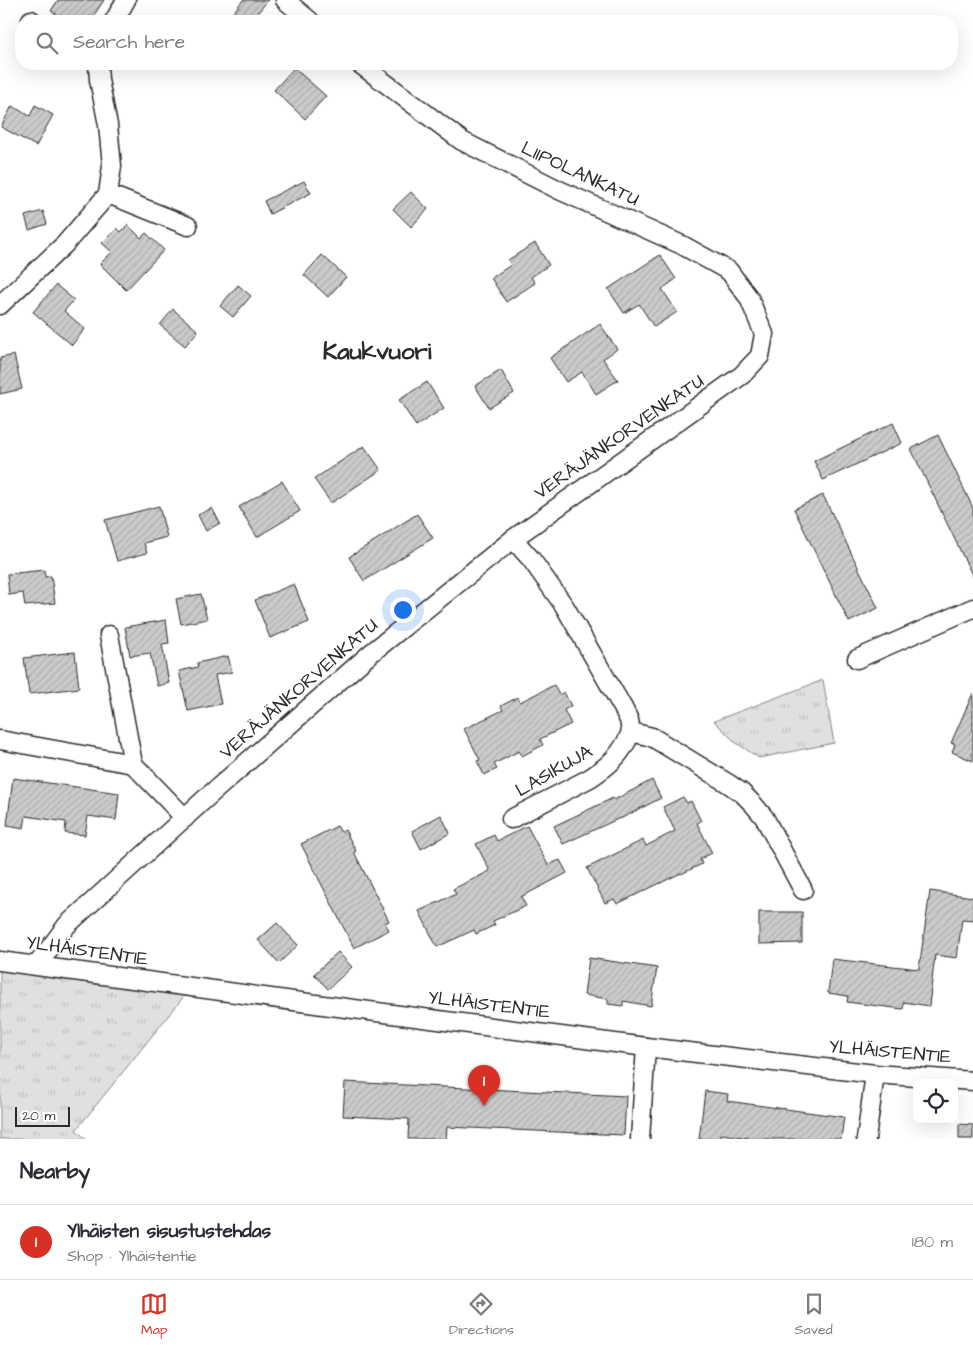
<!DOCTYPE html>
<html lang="en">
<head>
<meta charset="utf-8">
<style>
  :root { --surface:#fff; --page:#f7f7f7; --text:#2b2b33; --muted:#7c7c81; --line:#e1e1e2; --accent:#d93025 }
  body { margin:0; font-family:"Architects Daughter",sans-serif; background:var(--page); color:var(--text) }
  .controls { position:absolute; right:15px; bottom:15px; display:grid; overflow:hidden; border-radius:10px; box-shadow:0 5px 20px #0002 }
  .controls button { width:45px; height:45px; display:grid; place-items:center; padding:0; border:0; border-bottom:1px solid var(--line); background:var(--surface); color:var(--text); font:25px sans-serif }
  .scale { position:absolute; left:15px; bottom:12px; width:55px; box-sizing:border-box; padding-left:5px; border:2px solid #2b2b2b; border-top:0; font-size:14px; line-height:18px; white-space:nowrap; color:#2b2b2b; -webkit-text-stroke:4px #fff; paint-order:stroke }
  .you { position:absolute; left:402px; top:609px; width:18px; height:18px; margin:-12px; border:4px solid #fff; border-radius:50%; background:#1a73e8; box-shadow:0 0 0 8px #1a73e833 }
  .badge { display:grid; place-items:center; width:32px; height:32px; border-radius:50%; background:var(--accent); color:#fff; font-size:16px; font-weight:700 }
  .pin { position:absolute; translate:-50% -41px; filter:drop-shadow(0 1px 2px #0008) }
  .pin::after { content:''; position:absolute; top:26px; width:18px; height:15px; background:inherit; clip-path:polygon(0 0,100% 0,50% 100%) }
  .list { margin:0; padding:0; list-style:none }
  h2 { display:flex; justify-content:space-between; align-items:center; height:65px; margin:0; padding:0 20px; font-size:21px }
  h2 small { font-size:16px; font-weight:400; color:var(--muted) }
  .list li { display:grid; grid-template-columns:32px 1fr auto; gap:15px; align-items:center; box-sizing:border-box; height:75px; padding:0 20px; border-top:1px solid var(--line) }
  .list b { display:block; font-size:19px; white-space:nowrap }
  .list p { margin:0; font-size:16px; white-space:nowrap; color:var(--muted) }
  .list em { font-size:16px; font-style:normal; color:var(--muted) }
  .icon { flex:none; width:28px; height:28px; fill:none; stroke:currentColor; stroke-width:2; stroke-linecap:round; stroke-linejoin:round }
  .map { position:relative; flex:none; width:973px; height:1139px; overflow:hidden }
  .search { position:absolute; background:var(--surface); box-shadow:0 5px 20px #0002; left:15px; right:15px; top:15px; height:55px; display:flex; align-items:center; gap:12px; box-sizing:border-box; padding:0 18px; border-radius:20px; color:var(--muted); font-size:19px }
  .sheet { height:140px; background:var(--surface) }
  nav { display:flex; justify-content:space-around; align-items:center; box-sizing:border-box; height:70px; border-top:1px solid var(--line); background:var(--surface); font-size:14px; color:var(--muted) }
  nav a { display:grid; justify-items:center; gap:2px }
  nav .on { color:var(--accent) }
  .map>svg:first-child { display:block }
</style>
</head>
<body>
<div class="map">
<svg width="973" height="1139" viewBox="0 0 973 1139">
  <defs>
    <pattern id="park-tufts" width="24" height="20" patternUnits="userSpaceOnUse" patternTransform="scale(1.25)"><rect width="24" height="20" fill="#e0e0e0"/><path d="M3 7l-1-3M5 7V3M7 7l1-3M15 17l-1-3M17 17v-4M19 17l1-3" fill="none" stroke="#c0c0c0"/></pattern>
    <pattern id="building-hatch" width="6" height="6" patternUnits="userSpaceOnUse" patternTransform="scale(1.25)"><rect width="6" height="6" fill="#cbcbcb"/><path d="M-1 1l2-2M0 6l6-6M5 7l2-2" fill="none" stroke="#aeaeae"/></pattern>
  </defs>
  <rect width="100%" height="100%" fill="#fff"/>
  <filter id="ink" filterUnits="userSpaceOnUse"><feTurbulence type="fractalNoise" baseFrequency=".02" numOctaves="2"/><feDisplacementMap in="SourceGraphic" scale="10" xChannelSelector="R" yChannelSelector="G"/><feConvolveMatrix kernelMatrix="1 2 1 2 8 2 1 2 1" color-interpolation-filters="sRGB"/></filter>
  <g filter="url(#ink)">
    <g fill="url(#park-tufts)" stroke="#868686">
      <path d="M823 680 834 743 759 758 735 742 714 721Z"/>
      <path d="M0 970 185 995 76 1130 86 1139H0Z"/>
    </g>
    <g fill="url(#building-hatch)" stroke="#2b2b2b">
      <path d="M58 0H104L90 21H68L51 11Z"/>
      <path d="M243 0H268L251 21H241L232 14Z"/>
      <path d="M294 68 326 96 305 119 274 90Z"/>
      <path d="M35 105 53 115 36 146 1 127 12 106 30 116Z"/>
      <path d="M304 181 311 193 270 214 264 201Z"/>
      <path d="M411 192 428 209 411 227 393 209Z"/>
      <path d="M43 211 47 224 29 230 25 216Z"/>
      <path d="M128 225 141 238 146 233 164 250 126 290 100 264 112 252 102 243 117 228 121 232Z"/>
      <path d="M535 243 549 265 531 277 535 283 506 302 491 278 511 265 508 260Z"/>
      <path d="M322 255 346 277 328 297 304 275Z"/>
      <path d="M660 255 676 279 662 289 677 312 654 327 639 304 624 313 608 289Z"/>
      <path d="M56 285 74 300 64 311 85 329 72 345 33 312Z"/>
      <path d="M238 285 251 296 233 317 220 306Z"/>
      <path d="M173 309 198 331 185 346 160 325Z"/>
      <path d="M600 324 617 349 603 359 618 380 596 394 582 372 566 382 550 358Z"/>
      <path d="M14 355 22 389 0 394V358Z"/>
      <path d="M501 370 514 393 489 408 475 386Z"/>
      <path d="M427 382 444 408 416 426 399 400Z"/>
      <path d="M893 423 902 443 823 480 814 461Z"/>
      <path d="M938 435 973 508V577L911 449Z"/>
      <path d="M364 446 381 470 331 503 314 479Z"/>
      <path d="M282 481 300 511 257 537 239 507Z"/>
      <path d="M823 495 878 608 849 622 794 509Z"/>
      <path d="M159 506 167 537 144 543 147 553 117 561 105 520Z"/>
      <path d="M212 508 220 523 206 531 198 515Z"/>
      <path d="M417 514 433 538 364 581 349 557Z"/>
      <path d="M44 570 45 577 51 576 55 603 25 606 23 593 9 595 7 574Z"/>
      <path d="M294 584 309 622 270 638 255 600Z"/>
      <path d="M201 594 207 619 181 624 176 599Z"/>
      <path d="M166 620 169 643 162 644 169 683 157 686 150 653 130 656 125 627Z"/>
      <path d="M75 652 79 688 29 694 24 658Z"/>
      <path d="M228 656 232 672 215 675 221 704 188 711 179 671 198 667 197 663Z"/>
      <path d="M554 685 559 695 564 692 571 706 564 710 571 724 540 739 543 745 522 756 519 751 494 764 497 769 484 775 477 761 480 760 464 729 503 710 501 706 518 697 520 702Z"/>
      <path d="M973 693V761L952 752 955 744 951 743Z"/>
      <path d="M13 778 119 793 116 820 88 816 85 835 65 833 66 822 26 816 24 828 7 825Z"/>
      <path d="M652 780 661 798 620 819V818L563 844 554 826 613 798 614 800Z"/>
      <path d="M683 797 687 803 691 801 701 821 697 823 712 853 700 859 702 864 681 874V873L617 904 614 899 605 903 587 868 643 840 646 846 675 831 663 807Z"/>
      <path d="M441 815 450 833 421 849 412 831Z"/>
      <path d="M337 826 341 832 345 830 356 851 354 852 389 921 385 923 389 930 354 948 301 844Z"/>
      <path d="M527 826 548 865 560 860 567 873 521 897 526 906 493 921 495 925 476 934 474 930 437 947 419 911 456 894 453 889 490 871 476 844 494 835 497 841Z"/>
      <path d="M930 891 973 897V920L962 919 957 958 935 955 929 1006 904 1002 903 1009 862 1004 847 1002 848 996 828 993 832 959 919 969Z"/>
      <path d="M759 912H802V943L759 944Z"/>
      <path d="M277 923 298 945 279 963 258 940Z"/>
      <path d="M338 952 352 967 328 989 314 974Z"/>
      <path d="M589 958 657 968 651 1006 623 1001V1006L608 1004V999L584 995Z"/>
      <path d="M345 1082 626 1096 624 1135 447 1127 446 1139H408L409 1119 343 1116Z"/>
      <path d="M705 1091 728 1094 727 1101 844 1117 841 1139H756L721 1134V1139H699Z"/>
      <path d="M959 1124 973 1125V1139H959Z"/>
    </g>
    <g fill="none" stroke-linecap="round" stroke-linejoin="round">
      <g stroke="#2b2b2b" stroke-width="21">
        <g id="minor">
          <path d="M285 0 310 21"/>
          <path d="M31 20 32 21"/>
          <path d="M114 21 126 0"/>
          <path d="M108 194 188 226"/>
          <path d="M0 305 65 244 108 194 112 166 108 125 99 80 98 64"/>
          <path d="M513 539 531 559 565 607 623 708 629 720 631 732 652 737 729 784 742 793 753 804 764 817 803 890"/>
          <path d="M109 635 133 764"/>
          <path d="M857 659 973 608"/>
          <path d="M0 740 133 764 185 818"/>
          <path d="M511 819 590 778C610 765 622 754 631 732"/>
          <path d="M0 961 323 1005 646 1047 875 1074 973 1081"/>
          <path d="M37 965 67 925 205 799 370 654 513 539 742 375 760 356 764 334 749 298 729 271 682 245 559 190 462 141 360 64"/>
          <path d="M640 1139 646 1047"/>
          <path d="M866 1139 875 1074"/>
        </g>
      </g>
      <use href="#minor" stroke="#fff" stroke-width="18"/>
    </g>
  </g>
  <g text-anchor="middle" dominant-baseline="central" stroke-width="4" stroke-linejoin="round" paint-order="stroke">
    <g font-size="19" fill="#2b2b2b" stroke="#fff">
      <text transform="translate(580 174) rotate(25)">LIIPOLANKATU</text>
      <text transform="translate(619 437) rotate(-35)">VERÄJÄNKORVENKATU</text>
      <text transform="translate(299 689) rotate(-41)">VERÄJÄNKORVENKATU</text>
      <text transform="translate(554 771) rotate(-30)">LASIKUJA</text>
      <text transform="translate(87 951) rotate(8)">YLHÄISTENTIE</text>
      <text transform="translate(489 1005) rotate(7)">YLHÄISTENTIE</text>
      <text transform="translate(890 1052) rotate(5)">YLHÄISTENTIE</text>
    </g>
    <g font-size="24" font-weight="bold" fill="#2b2b2b" stroke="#fff">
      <text x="377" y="352">Kaukvuori</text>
    </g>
  </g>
</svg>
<div class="controls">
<button><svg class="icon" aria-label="locate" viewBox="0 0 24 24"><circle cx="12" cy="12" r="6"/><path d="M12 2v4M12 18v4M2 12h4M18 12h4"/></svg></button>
</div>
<div class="scale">20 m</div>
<div class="you"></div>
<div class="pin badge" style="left:484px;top:1106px">1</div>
<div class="search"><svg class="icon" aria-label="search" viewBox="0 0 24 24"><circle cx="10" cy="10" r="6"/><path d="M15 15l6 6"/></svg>Search here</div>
</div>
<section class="sheet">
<h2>Nearby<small></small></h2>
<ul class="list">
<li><span class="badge">1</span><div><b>Ylhäisten sisustustehdas</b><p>Shop · Ylhäistentie</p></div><em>180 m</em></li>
</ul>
</section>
<nav>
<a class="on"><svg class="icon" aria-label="map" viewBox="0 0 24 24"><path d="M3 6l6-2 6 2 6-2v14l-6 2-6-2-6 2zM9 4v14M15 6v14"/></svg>Map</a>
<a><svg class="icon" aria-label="directions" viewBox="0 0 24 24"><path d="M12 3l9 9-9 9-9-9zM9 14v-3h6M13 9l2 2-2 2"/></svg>Directions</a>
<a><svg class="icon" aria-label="saved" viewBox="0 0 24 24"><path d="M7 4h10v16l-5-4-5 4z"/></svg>Saved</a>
</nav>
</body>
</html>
